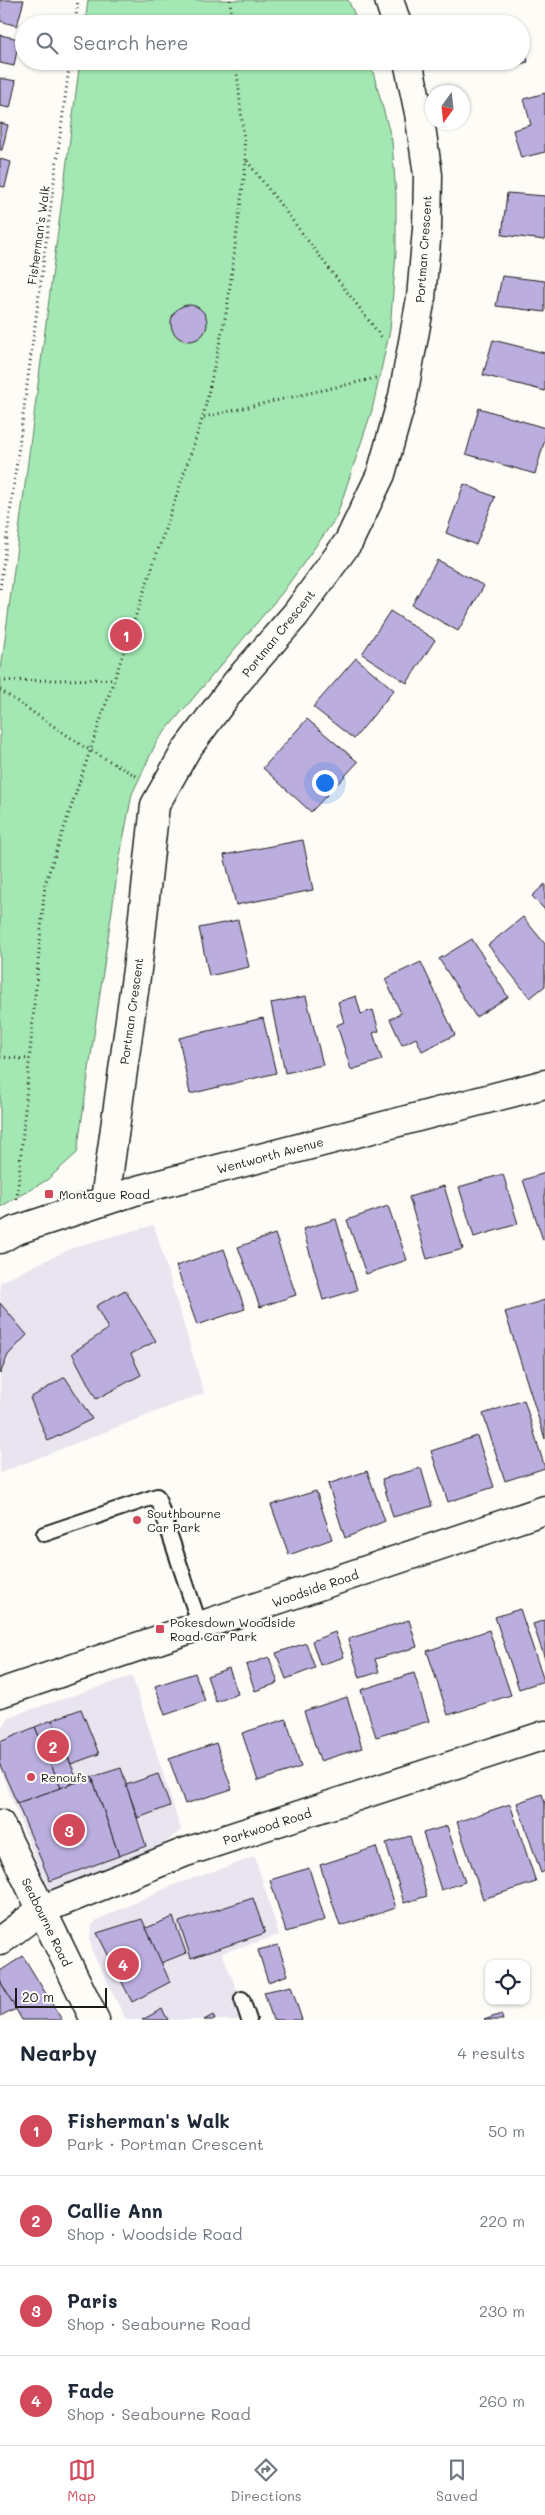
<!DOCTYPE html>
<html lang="en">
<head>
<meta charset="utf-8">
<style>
  :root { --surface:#fff; --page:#f6f6f7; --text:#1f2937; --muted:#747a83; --line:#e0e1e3; --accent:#d1495b }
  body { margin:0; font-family:Mali,sans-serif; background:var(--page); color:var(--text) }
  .controls { position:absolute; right:15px; bottom:15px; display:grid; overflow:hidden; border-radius:10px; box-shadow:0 1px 4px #0004 }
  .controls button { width:45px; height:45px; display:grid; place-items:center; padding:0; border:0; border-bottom:1px solid var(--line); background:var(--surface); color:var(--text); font:25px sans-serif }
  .compass { position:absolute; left:425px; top:85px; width:45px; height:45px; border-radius:50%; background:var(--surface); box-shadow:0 1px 4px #0004; rotate:195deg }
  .scale { position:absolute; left:15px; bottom:12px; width:92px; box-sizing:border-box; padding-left:5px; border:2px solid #1c1c1c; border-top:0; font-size:14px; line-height:18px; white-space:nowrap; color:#1c1c1c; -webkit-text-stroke:4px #fdfcf7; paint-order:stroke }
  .you { position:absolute; left:324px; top:782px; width:18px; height:18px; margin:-12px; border:4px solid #fff; border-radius:50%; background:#1a73e8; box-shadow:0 0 0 8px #1a73e833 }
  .badge { display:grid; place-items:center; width:32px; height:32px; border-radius:50%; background:var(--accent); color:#fff; font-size:16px; font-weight:700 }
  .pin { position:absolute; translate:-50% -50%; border:2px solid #fff; box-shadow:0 1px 5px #0006 }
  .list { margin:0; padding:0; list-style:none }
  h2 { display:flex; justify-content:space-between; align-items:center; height:65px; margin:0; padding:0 20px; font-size:21px }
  h2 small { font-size:16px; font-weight:400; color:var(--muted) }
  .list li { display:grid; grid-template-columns:32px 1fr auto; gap:15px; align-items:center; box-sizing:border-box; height:90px; padding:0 20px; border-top:1px solid var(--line) }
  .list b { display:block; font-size:19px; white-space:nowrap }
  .list p { margin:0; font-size:16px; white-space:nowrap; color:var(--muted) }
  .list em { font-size:16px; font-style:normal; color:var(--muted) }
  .icon { flex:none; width:28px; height:28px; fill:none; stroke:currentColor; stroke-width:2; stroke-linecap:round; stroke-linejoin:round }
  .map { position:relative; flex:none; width:545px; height:2020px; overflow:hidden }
  .search { position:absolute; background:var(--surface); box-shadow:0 1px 4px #0004; left:15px; right:15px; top:15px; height:55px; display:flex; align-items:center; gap:12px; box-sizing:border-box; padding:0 18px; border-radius:28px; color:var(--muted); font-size:19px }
  .sheet { height:425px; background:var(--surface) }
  nav { display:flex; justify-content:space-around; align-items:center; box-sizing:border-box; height:70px; border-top:1px solid var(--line); background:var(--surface); font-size:14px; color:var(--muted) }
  nav a { display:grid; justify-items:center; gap:2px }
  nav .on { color:var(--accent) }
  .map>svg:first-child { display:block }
</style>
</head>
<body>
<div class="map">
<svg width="545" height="2020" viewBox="0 0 545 2020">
  <rect width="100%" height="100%" fill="#fdfcf7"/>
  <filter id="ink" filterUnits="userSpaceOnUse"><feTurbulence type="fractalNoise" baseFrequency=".02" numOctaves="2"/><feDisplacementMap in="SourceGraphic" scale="10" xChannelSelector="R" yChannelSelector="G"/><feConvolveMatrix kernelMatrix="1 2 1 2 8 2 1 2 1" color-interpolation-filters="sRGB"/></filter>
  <g filter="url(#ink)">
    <g fill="#e9e5f0">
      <path d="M154 1225 204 1393 0 1473V1282L77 1246Z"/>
      <path d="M132 1676 181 1830 153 1853 52 1893 38 1866 0 1769V1729L8 1717Z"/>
      <path d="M255 1857 279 1935 222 1953 249 2020H126L92 1951 90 1937 92 1926 97 1920 171 1886Z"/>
    </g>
    <g fill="#a3e7b2" stroke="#608267">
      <path d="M88 0H348L359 24H85Z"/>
      <path d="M80 61H370L392 141 396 195V253L390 330 372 410 336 518 282 593 157 741 132 794 119 861 77 1153 47 1180 0 1207V677Z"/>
    </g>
    <g fill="#bbaedf" stroke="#1c1c1c">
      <path d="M0 0H24L17 26 0 21Z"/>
      <path d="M519 20 520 24H502Z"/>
      <path d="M521 30 528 62 496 69 495 61H521Z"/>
      <path d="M0 35 19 39 14 66 0 63Z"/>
      <path d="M0 78 16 81 10 108 0 106Z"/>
      <path d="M545 93V152L521 158 513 130 531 125 524 99Z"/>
      <path d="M0 123 8 125 2 150H0Z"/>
      <path d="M0 159 11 162 5 187 0 186Z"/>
      <path d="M507 193 545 196V240L502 235Z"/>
      <path d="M502 276 545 281V312L496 306Z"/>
      <circle cx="189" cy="323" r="18"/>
      <path d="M493 340 545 353V391L483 375Z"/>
      <path d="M479 408 545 428V439L535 474 466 454Z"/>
      <path d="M464 484 495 497 476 545 446 533Z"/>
      <path d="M437 560 484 586 458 631 412 605Z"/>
      <path d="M390 611 435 640 407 683 362 654Z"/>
      <path d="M356 658 394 690 354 739 313 707Z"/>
      <path d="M307 719 358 762 311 812 263 768Z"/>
      <path d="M303 840 313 890 236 905 224 855Z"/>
      <path d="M545 884V910L532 896Z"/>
      <path d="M523 917 545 944V986L530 998 488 945Z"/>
      <path d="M238 920 249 967 209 976 199 928Z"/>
      <path d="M472 939 508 997 476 1017 439 959Z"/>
      <path d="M421 962 455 1035 422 1051 416 1038 402 1045 390 1019 401 1013 385 979Z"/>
      <path d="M306 996 323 1065 285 1073 271 1003Z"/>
      <path d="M356 996 361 1014 373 1010 379 1031 373 1033 382 1060 351 1070 337 1025 344 1022 338 1002Z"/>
      <path d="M263 1018 276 1073 190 1094 179 1038Z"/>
      <path d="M545 1173V1239L543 1240 523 1180Z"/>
      <path d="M503 1174 518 1224 474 1237 459 1187Z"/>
      <path d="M444 1186 463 1249 427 1259 409 1197Z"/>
      <path d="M388 1206 407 1260 366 1274 347 1220Z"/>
      <path d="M336 1219 357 1290 323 1300 303 1229Z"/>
      <path d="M275 1234 296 1295 260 1307 238 1247Z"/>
      <path d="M224 1249 245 1309 197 1325 176 1266Z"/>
      <path d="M125 1290 156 1341 131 1354 141 1375 96 1399 72 1353 108 1329 96 1306Z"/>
      <path d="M545 1300V1439L505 1312Z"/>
      <path d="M0 1303 27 1335 8 1355 0 1374Z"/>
      <path d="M65 1377 92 1419 48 1441 30 1398Z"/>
      <path d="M524 1400 545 1468 505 1481 483 1414Z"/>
      <path d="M477 1436 494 1487 448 1502 431 1451Z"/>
      <path d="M421 1468 432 1506 393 1517 382 1479Z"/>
      <path d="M367 1471 385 1521 345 1538 328 1484Z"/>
      <path d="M316 1491 332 1539 289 1555 271 1505Z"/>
      <path d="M520 1609 544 1681 519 1689 495 1617Z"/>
      <path d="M409 1620 417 1647 375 1659 379 1672 360 1678 348 1639Z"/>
      <path d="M545 1620V1659L533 1624Z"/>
      <path d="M489 1630 511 1695 448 1715 427 1651Z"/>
      <path d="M335 1632 344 1657 320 1665 312 1641Z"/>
      <path d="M306 1643 315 1668 286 1679 276 1653Z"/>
      <path d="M269 1657 278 1683 255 1691 246 1665Z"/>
      <path d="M229 1668 238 1694 216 1702 207 1676Z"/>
      <path d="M195 1673 205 1701 165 1715 155 1686Z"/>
      <path d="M414 1673 429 1721 376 1737 361 1690Z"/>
      <path d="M347 1697 362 1748 320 1761 304 1711Z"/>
      <path d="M81 1709 99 1754 71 1764 52 1720Z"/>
      <path d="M286 1719 301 1767 258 1781 242 1733Z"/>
      <path d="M52 1720 78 1781 61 1788 35 1727Z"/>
      <path d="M35 1727 61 1788 17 1803 0 1765V1742Z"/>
      <path d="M216 1743 232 1789 185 1804 169 1759Z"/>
      <path d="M121 1768 146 1846 119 1856 92 1777Z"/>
      <path d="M158 1774 170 1806 138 1818 126 1785Z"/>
      <path d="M92 1777 119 1856 50 1881 17 1803Z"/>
      <path d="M542 1794 545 1803V1871L541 1873 517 1803Z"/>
      <path d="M510 1804 536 1882 483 1899 457 1822Z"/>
      <path d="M447 1826 465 1882 441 1890 423 1833Z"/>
      <path d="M410 1836 427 1896 404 1903 386 1843Z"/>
      <path d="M376 1847 396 1908 340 1926 320 1865Z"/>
      <path d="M309 1868 325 1920 286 1932 270 1880Z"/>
      <path d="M253 1898 265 1933 191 1958 179 1922Z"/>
      <path d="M173 1917 186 1953 161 1963 146 1928Z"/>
      <path d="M142 1919 170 1982 132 2002 97 1933Z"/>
      <path d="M278 1945 288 1975 268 1982 258 1950Z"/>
      <path d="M23 1956 62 2020H22L0 1981V1971Z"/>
      <path d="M0 1981 16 2009 0 2017Z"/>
      <path d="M291 1986 302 2020H273L264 1992Z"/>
      <path d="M162 2009 168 2020H142Z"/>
      <path d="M501 2014 503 2020H484Z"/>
      <path d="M213 2015 215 2020H204Z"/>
    </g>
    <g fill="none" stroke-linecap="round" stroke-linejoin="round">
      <g stroke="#1c1c1c" stroke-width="18">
        <g id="lane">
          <path d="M44 1534 157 1496 200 1626"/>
          <path d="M242 1999 249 2020"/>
        </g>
      </g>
      <g stroke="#1c1c1c" stroke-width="31">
        <g id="street">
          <path d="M389 0 397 24"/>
          <path d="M105 1200 138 962 155 805 186 750 236 683 296 614 349 541 381 474 403 396 421 298 427 229 428 175 419 113 408 61"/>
          <path d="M0 1941 41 1910 183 1853 545 1735"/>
        </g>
      </g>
      <g stroke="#1c1c1c" stroke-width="31">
        <g id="secondary">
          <path d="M0 1239 14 1231 141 1189 545 1084"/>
          <path d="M0 1693 545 1510"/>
          <path d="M0 1824 95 2020"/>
        </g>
      </g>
      <g stroke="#1c1c1c" stroke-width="3" stroke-dasharray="1 4" stroke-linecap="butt">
        <path d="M230 0 232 24"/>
        <path d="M75 24 78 0"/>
        <path d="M247 161 383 339"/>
        <path d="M204 417 376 378"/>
        <path d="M0 589 70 61"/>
        <path d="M0 681 114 679"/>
        <path d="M0 690 83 746 138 777"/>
        <path d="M0 1057 28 1059"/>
        <path d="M17 1199 45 884 203 417 227 309 246 161 236 61"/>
      </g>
      <use href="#lane" stroke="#fdfcf7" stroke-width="14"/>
      <use href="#street" stroke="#fdfcf7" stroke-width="28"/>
      <use href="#secondary" stroke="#fdfcf7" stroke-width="28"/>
    </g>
  </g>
  <g fill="#d1495b" stroke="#fdfcf7" stroke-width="2">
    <rect x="44" y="1189" width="10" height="10" rx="2.5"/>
    <circle cx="137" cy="1520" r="5"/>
    <rect x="155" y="1624" width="10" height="10" rx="2.5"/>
    <circle cx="31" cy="1777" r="5"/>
  </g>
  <g text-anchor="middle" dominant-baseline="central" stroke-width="4" stroke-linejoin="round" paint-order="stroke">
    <g font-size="12" fill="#1c1c1c" stroke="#fdfcf7">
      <text transform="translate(38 235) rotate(-82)">Fisherman's Walk</text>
      <text transform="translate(423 249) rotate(-86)">Portman Crescent</text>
      <text transform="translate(278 633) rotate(-51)">Portman Crescent</text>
      <text transform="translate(131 1011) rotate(-82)">Portman Crescent</text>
      <text transform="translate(270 1155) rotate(-15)">Wentworth Avenue</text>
      <text transform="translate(315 1588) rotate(-19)">Woodside Road</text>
      <text transform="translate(267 1826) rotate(-18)">Parkwood Road</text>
      <text transform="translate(47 1922) rotate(64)">Seabourne Road</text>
    </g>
    <g font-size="12" fill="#1c1c1c" stroke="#fdfcf7" text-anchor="start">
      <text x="59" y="1194">Montague Road</text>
      <text x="147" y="1513">Southbourne<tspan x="147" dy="14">Car Park</tspan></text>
      <text x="170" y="1622">Pokesdown Woodside<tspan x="170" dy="14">Road Car Park</tspan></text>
      <text x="41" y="1777">Renoufs</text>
    </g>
  </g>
</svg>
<div class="controls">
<button><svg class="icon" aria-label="locate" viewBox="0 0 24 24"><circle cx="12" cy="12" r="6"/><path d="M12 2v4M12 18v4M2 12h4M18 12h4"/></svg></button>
</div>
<svg class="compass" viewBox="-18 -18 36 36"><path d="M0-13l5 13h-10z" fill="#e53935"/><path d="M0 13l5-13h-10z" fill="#747a83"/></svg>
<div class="scale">20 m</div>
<div class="you"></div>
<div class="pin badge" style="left:126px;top:635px">1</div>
<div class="pin badge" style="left:53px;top:1746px">2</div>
<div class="pin badge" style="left:69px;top:1830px">3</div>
<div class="pin badge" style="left:123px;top:1964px">4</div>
<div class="search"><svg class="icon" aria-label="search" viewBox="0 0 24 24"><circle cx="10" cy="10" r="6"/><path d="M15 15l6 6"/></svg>Search here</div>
</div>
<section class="sheet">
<h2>Nearby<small>4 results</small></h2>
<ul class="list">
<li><span class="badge">1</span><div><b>Fisherman's Walk</b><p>Park · Portman Crescent</p></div><em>50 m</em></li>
<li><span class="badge">2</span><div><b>Callie Ann</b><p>Shop · Woodside Road</p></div><em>220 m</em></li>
<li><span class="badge">3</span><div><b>Paris</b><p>Shop · Seabourne Road</p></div><em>230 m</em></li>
<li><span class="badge">4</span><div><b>Fade</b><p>Shop · Seabourne Road</p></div><em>260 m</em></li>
</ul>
</section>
<nav>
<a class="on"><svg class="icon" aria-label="map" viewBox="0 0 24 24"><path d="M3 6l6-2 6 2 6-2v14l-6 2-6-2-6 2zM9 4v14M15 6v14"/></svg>Map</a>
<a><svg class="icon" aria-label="directions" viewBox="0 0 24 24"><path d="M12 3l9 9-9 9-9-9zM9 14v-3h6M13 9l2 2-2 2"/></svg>Directions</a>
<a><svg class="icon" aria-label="saved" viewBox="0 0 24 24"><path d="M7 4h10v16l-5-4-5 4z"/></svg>Saved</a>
</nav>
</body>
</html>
